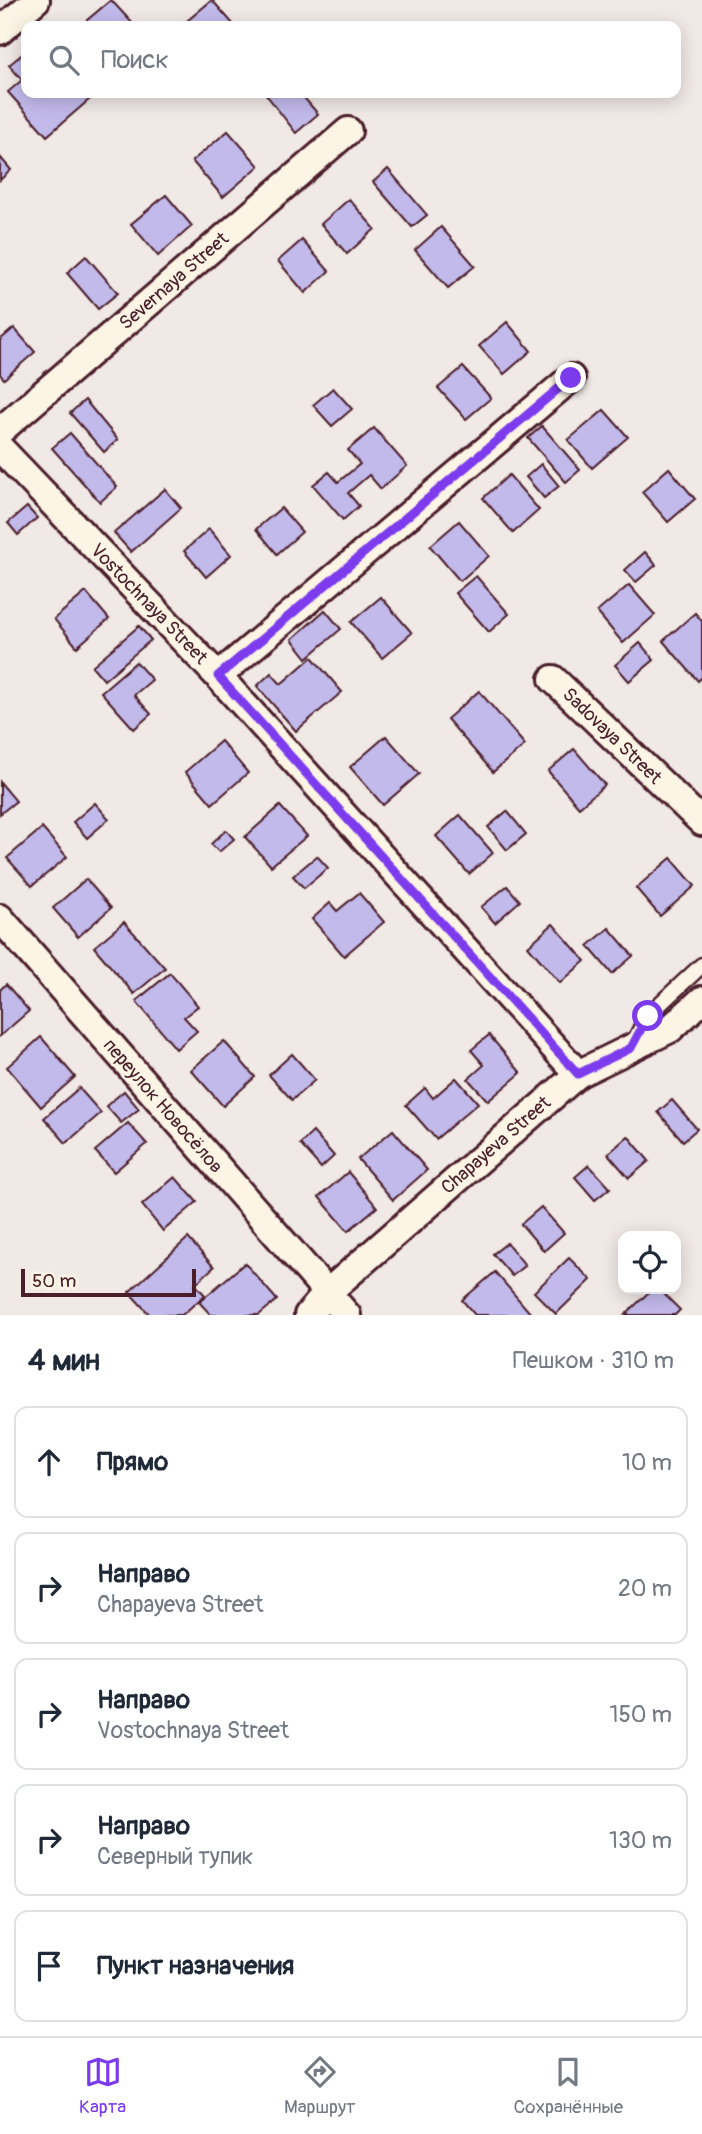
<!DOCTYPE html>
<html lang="ru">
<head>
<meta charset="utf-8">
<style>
  :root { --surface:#fff; --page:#f2f2f3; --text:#1f2937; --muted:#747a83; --line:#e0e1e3; --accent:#7c3aed }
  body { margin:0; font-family:Pangolin,sans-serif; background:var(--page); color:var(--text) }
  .controls { position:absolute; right:21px; bottom:21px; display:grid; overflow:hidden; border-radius:14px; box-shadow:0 4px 18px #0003 }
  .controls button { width:63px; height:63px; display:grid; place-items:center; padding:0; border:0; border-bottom:2px solid var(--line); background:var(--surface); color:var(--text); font:35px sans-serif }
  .scale { position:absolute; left:21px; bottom:18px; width:175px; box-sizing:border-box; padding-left:7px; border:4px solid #4a1f2b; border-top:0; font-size:19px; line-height:24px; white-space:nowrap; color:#4a1f2b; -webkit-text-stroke:5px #fcf5e5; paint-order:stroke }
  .stop { position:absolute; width:21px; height:21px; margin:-16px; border:5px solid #7c3aed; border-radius:50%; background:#fff }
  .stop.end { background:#7c3aed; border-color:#fff; box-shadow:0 2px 7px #0008 }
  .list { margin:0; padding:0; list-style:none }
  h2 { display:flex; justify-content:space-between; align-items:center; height:91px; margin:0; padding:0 28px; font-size:30px }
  h2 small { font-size:23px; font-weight:400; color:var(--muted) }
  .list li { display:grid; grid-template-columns:46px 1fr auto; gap:21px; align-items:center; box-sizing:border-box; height:112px; margin:0 14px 14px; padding:0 14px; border:2px solid var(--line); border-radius:14px }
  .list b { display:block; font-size:26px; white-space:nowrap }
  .list p { margin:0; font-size:23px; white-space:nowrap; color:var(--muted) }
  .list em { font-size:23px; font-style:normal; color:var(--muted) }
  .icon { flex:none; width:38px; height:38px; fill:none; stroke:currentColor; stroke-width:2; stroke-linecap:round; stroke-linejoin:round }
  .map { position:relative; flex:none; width:702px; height:1315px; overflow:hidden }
  .search { position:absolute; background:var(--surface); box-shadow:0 4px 18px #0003; left:21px; right:21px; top:21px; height:77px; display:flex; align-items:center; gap:18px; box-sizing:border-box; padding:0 24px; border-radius:14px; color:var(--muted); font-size:26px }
  .sheet { height:721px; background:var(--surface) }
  nav { display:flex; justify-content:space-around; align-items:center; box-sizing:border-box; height:98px; border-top:2px solid var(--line); background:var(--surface); font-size:19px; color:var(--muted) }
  nav a { display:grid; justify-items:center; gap:4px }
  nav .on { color:var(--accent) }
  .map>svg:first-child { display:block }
</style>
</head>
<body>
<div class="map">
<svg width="702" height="1315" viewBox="0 0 702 1315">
  <rect width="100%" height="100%" fill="#f1e9e6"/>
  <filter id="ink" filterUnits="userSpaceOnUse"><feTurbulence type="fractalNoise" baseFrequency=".0143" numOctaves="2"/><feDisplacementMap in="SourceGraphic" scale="14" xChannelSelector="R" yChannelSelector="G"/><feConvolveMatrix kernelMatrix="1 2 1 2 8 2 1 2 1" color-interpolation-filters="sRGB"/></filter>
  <g filter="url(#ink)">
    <g fill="#c3baec" stroke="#4a1f2b" stroke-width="2">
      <path d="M111 0 135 26H80Z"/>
      <path d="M212 0 234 25 181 26Z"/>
      <path d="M26 51V93H97L47 136 8 92 22 80 9 65Z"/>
      <path d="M265 93H300L318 114 296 133Z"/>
      <path d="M228 131 259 166 223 197 192 161Z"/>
      <path d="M0 157 11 170 0 180Z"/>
      <path d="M388 169 427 215 412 227 373 182Z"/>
      <path d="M166 195 192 226 158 256 131 224Z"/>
      <path d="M349 199 375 229 347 254 321 224Z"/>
      <path d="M441 227 475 266 448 288 415 250Z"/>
      <path d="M302 240 329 271 305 293 278 261Z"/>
      <path d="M86 256 118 293 98 309 67 273Z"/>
      <path d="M507 322 531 351 504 374 479 346Z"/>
      <path d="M14 328 35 352 4 379 0 374V340Z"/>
      <path d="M463 367 491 398 466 419 438 388Z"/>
      <path d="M333 388 352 409 332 426 313 405Z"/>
      <path d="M85 400 118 440 104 452 70 413Z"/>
      <path d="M604 410 628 437 592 468 568 440Z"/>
      <path d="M542 426 580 470 566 482 528 438Z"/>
      <path d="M374 428 407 466 381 489 369 475 348 493 359 506 343 520 313 485 329 472 338 482 360 464 348 450Z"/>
      <path d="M70 433 117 487 100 502 52 448Z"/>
      <path d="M541 464 559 486 544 498 526 477Z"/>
      <path d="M669 468 695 499 668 522 642 492Z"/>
      <path d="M509 475 539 510 513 533 483 498Z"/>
      <path d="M165 489 181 508 131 552 114 533Z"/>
      <path d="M27 507 37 518 18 535 8 523Z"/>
      <path d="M281 508 302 532 277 554 256 529Z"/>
      <path d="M459 521 489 556 460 581 430 546Z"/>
      <path d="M209 529 231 555 206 577 184 551Z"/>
      <path d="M645 552 656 565 636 582 625 570Z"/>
      <path d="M476 576 509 614 489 632 455 593Z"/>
      <path d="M629 585 655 615 623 643 597 612Z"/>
      <path d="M86 592 109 619 77 647 54 619Z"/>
      <path d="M381 597 412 633 382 658 351 622Z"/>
      <path d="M325 610 341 629 307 658 292 639Z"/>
      <path d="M695 613 702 621V677L698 681 663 641Z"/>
      <path d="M139 626 151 640 104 680 92 666Z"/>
      <path d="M640 643 654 660 629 681 615 665Z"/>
      <path d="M312 657 342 692 296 731 257 686 271 673 281 684Z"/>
      <path d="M136 662 152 680 134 695 151 714 134 729 101 692Z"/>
      <path d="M479 691 525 745 493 772 447 719Z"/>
      <path d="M386 736 419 774 383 805 350 767Z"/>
      <path d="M221 741 248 773 212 804 185 772Z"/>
      <path d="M574 749 605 785 579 807 548 771Z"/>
      <path d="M0 782 16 801 0 814Z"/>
      <path d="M95 803 109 819 87 838 73 822Z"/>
      <path d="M280 806 307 836 271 866 245 837Z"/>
      <path d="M507 811 526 834 507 850 488 827Z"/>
      <path d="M460 815 493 853 469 874 436 836Z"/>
      <path d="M42 828 67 857 32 886 7 858Z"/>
      <path d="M226 830 234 839 219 852 211 844Z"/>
      <path d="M317 856 328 868 304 888 293 876Z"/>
      <path d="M671 858 695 886 660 916 636 888Z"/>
      <path d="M86 879 111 908 78 937 53 908Z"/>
      <path d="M507 886 520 901 495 923 481 907Z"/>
      <path d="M359 893 384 922 344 956 312 919 330 903 337 911Z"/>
      <path d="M124 922 165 968 134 994 94 947Z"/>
      <path d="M553 924 585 961 560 983 528 946Z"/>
      <path d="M609 928 633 956 612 974 588 946Z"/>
      <path d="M170 973 198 1006 184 1017 197 1031 176 1049 136 1001Z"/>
      <path d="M6 984 29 1011 0 1036V990Z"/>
      <path d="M489 1035 521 1073 488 1101 468 1079 484 1065 471 1050Z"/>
      <path d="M41 1037 75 1077 41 1107 7 1067Z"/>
      <path d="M224 1041 255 1077 223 1106 191 1070Z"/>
      <path d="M292 1054 315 1080 292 1100 269 1075Z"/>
      <path d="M456 1078 478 1103 436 1139 406 1105 425 1088 433 1098Z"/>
      <path d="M79 1088 101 1113 66 1143 44 1118Z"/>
      <path d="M124 1091 139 1109 121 1123 106 1106Z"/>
      <path d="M672 1100 697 1129 683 1141 658 1112Z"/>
      <path d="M128 1123 147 1144 114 1172 95 1151Z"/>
      <path d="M393 1130 427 1170 393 1200 358 1159Z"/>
      <path d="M313 1132 334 1156 321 1168 300 1144Z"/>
      <path d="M628 1136 649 1161 629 1178 608 1154Z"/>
      <path d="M589 1165 610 1188 595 1200 575 1177Z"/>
      <path d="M348 1172 377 1207 348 1231 319 1197Z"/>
      <path d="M175 1177 197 1202 163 1231 142 1205Z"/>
      <path d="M541 1207 564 1233 544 1251 521 1224Z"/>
      <path d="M188 1238 214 1267 195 1284 205 1295 182 1315H150L129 1292Z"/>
      <path d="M507 1243 525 1265 512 1276 493 1254Z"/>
      <path d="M569 1258 591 1280 556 1314 534 1292Z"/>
      <path d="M245 1263 277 1300 259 1315H211L199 1302Z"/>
      <path d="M495 1272 531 1314 530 1315H475L462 1300Z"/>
      <path d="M652 1289H659L680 1310 675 1315H625Z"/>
    </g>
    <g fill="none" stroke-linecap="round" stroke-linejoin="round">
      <g stroke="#4a1f2b" stroke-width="19">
        <path id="lane" d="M633 1044 647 1016 702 965"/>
      </g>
      <g stroke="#4a1f2b" stroke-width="32">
        <g id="street">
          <path d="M0 31 36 0"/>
          <path d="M0 431 348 131"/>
          <path d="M0 448 218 676 578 1074"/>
          <path d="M218 676 571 378"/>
          <path d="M553 679 702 822"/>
          <path d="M0 918 347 1315"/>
          <path d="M308 1315 327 1293 578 1074 670 1029 702 1000"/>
        </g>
      </g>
      <use href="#lane" stroke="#fcf5e5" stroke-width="14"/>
      <use href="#street" stroke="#fcf5e5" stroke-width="26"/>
    </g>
  </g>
  <g fill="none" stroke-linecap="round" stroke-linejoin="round" filter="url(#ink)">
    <path stroke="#7c3aed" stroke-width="9" d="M571 378 218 676 578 1074 631 1048 648 1016"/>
  </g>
  <g text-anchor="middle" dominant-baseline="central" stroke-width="5" stroke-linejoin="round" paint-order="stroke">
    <g font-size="19" fill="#4a1f2b" stroke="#fcf5e5">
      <text transform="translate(174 281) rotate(-41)">Severnaya Street</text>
      <text transform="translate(149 604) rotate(46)">Vostochnaya Street</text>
      <text transform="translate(612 736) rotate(44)">Sadovaya Street</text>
      <text transform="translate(163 1106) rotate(49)">переулок Новосёлов</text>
      <text transform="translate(496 1145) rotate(-41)">Chapayeva Street</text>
    </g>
  </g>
</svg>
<div class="controls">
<button><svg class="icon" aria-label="locate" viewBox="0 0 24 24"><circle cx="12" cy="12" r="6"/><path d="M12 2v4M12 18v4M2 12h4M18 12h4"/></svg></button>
</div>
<div class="scale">50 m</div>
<div class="stop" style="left:648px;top:1016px"></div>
<div class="stop end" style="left:571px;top:378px"></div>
<div class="search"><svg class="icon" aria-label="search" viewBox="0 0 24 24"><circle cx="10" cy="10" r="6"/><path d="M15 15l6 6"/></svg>Поиск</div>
</div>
<section class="sheet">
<h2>4 мин<small>Пешком · 310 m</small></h2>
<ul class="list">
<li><svg class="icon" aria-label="ahead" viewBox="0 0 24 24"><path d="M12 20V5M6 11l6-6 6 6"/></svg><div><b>Прямо</b></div><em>10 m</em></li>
<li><svg class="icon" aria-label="right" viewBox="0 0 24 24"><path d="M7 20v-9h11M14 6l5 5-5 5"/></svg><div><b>Направо</b><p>Chapayeva Street</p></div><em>20 m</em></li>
<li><svg class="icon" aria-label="right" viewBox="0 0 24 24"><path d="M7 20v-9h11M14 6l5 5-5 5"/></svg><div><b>Направо</b><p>Vostochnaya Street</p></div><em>150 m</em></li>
<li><svg class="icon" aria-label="right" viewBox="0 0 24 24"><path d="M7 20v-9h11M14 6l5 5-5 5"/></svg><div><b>Направо</b><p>Северный тупик</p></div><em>130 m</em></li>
<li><svg class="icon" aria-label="arrive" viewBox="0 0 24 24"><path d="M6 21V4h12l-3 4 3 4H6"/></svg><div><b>Пункт назначения</b></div></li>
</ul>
</section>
<nav>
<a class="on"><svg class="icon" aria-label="map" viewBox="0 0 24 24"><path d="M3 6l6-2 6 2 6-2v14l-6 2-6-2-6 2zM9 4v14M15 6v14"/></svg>Карта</a>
<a><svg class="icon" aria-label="directions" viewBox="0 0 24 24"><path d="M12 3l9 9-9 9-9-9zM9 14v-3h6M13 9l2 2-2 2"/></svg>Маршрут</a>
<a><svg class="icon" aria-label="saved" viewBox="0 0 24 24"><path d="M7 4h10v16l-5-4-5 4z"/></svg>Сохранённые</a>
</nav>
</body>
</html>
